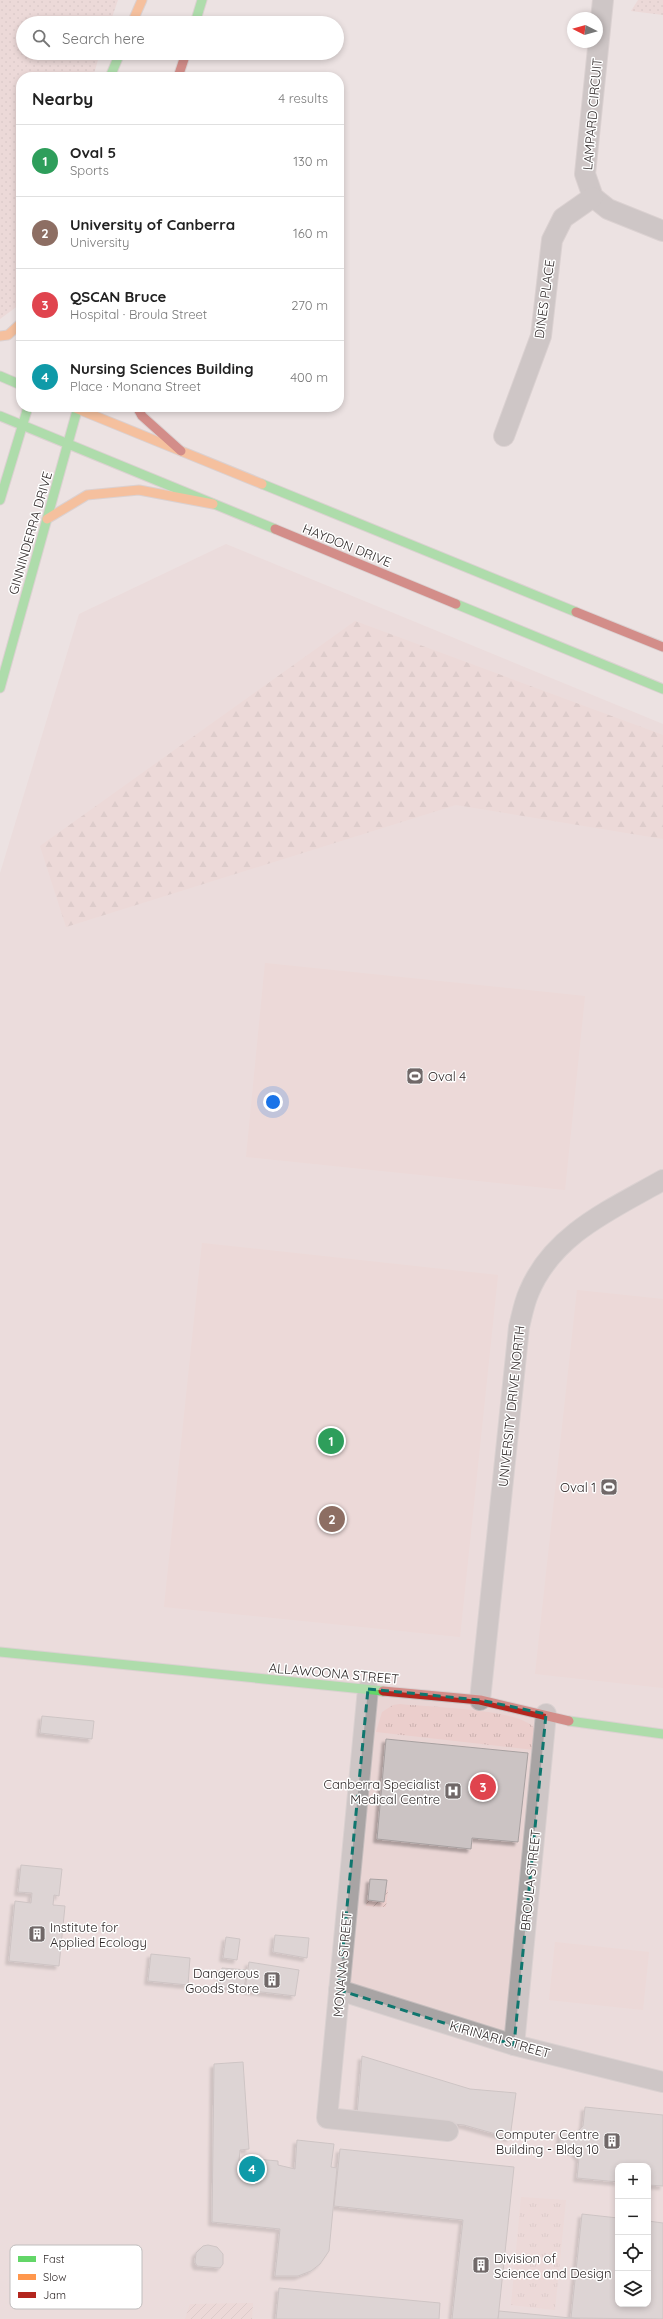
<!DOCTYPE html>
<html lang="en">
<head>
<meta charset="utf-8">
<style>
  :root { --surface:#fff; --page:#f6f6f6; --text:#222; --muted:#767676; --line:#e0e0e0; --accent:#2563eb }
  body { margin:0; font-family:Quicksand,sans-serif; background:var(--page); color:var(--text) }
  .controls { position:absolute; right:12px; bottom:12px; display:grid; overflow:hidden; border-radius:8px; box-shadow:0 2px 6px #0003 }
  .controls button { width:36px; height:36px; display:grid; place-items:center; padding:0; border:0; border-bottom:1px solid var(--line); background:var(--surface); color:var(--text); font:20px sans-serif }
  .compass { position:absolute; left:567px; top:12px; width:36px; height:36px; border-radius:50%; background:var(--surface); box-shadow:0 2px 6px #0003; rotate:276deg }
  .you { position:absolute; left:273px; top:1102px; width:14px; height:14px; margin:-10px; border:3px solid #fff; border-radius:50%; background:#1a73e8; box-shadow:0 0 0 6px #1a73e833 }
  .badge { display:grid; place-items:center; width:26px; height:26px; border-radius:50%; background:var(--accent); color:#fff; font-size:13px; font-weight:700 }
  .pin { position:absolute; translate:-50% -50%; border:2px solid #fff; box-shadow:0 1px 4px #0006 }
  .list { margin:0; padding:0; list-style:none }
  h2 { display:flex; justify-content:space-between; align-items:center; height:52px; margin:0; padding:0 16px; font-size:17px }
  h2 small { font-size:13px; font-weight:400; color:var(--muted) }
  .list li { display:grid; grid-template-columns:26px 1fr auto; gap:12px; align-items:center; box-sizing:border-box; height:72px; padding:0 16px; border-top:1px solid var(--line) }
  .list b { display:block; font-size:15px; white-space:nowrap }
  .list p { margin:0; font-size:13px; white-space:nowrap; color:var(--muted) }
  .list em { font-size:13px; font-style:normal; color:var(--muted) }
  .icon { flex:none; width:22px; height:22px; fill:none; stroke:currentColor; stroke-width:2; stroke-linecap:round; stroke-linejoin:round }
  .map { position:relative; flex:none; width:663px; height:2319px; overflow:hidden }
  .search { position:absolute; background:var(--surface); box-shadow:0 2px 6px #0003; left:16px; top:16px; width:328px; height:44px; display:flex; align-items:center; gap:10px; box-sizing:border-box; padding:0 14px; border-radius:22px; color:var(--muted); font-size:15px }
  .panel { position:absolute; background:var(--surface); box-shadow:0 2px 6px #0003; left:16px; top:72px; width:328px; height:340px; border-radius:16px }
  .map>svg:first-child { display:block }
</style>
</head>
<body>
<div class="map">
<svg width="663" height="2319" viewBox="0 0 663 2319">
  <defs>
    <pattern id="grass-tufts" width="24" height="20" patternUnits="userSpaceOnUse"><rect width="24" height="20" fill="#ebcecc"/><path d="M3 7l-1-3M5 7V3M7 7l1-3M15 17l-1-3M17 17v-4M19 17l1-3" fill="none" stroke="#cab1af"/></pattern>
    <pattern id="forest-firs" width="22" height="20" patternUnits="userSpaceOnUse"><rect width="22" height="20" fill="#ebcecc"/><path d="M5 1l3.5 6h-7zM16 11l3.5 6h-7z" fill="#cab1af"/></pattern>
    <pattern id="park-dots" width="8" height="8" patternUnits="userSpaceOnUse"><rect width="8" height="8" fill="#ebcecc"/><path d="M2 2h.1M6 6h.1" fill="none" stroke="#cab1af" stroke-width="1.8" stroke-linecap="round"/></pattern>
    <pattern id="garden-furrows" width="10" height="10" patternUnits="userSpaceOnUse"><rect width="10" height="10" fill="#ebcecc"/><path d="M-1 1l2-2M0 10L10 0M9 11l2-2" fill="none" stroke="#cab1af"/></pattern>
    <filter id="shadow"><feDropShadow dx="-3.5" dy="3.5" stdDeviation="1" flood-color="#0004"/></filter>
  </defs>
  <rect width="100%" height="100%" fill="#ece2e2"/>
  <path fill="#e9d5d4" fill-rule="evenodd" d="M226 544 663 724V2319H0V873L79 614ZM618 2166H648V2304H618Z"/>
  <g fill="url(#grass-tufts)">
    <path d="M400 1704C429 1707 505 1709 528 1723 534 1726 536 1731 538 1737L533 1738 534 1750 376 1732 382 1712 393 1705Z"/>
    <path d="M521 2197 566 2200 555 2310 511 2305Z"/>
  </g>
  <path fill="url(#forest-firs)" d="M355 621 663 735V839L456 805 66 927 40 846Z"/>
  <g fill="url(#park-dots)">
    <path d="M0 0H118L110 23H23V53H100L93 77H21V298L19 305 0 319Z"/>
    <path d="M638 0H663V15L631 11Z"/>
  </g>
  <g fill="url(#garden-furrows)">
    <path d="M386 1890H388L386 1907 366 1906 367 1900 384 1902Z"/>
    <path d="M253 2303 252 2319H185L190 2304Z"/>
  </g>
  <g fill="#ebcecc">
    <path d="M265 963 585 996 565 1190 246 1157Z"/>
    <path d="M202 1243 498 1275 460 1637 164 1607Z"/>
    <path d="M577 1290 663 1299V1688L535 1674Z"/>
    <path d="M555 1942 649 1952 643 2010 549 2000Z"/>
  </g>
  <g fill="#cbc3c3" stroke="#a8a1a1" filter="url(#shadow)">
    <path d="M42 1716 94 1721 92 1739 40 1733Z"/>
    <path d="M386 1739 528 1753 518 1842 472 1838 471 1849 377 1839Z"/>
    <path d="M21 1865 62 1869 59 1896 54 1895 53 1905 65 1906 59 1966 9 1961 15 1901 31 1903 32 1893 18 1892Z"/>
    <path d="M370 1879 387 1880 384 1902 368 1900Z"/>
    <path d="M275 1935 309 1938 307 1958 273 1952Z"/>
    <path d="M226 1937 240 1939 237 1960 223 1958Z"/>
    <path d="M151 1954 190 1958 188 1985 148 1981Z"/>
    <path d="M249 1962 299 1970 295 1996 245 1990Z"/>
    <path d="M222 1968 247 1970 244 1989 220 1987Z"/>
    <path d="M362 2056 470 2089 516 2093 510 2138 464 2125 357 2115Z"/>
    <path d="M243 2062 249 2149 240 2150 239 2161 256 2163 257 2159 278 2161V2165L295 2169 297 2140 334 2144 331 2167 337 2168 329 2251 320 2264 311 2271 298 2276H275L280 2229 212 2222 214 2064Z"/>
    <path d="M585 2107 663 2115V2186L648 2185V2166H618V2182L577 2178 579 2158 574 2151 559 2149 561 2131 577 2132 583 2126Z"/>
    <path d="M340 2149 514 2167 498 2319H452L463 2220 334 2206Z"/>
    <path d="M582 2214 618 2218V2304H648V2221L663 2223V2319L571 2318Z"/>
    <path d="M208 2245 217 2247 223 2254V2264L220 2268 197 2266 195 2262 196 2253 203 2246Z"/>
    <path d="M279 2288 440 2303 439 2319H276Z"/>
    <path d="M499 2311 571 2318 580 2319H498Z"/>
  </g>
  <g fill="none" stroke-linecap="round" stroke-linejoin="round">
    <g stroke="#c5bdbd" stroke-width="22">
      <g id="street">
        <path d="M603 0 585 174 593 197 608 209 663 231"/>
        <path d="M504 436 541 336 552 240 563 218 593 197"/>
        <path d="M368 1689 327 2118 448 2131"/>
        <path d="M480 1700 519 1327C522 1315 524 1303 529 1292 553 1234 612 1209 663 1180"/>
        <path d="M339 1990 514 2045 663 2082"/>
        <path d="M514 2045 546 1714"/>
      </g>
    </g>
    <g stroke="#c5bdbd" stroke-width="11">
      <g id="fast">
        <path d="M195 23 202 0"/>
        <path d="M110 77 120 53"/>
        <path d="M0 376 21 385"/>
        <path d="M0 416 275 529"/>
        <path d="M262 484 576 612"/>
        <path d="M0 500 28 407"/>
        <path d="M456 604 663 689"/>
        <path d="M0 688 78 407"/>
        <path d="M0 1652 383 1691"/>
        <path d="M569 1721 663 1734"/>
      </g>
    </g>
    <g stroke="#c5bdbd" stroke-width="11">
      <g id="slow">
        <path d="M132 23 142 0"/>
        <path d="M0 336 8 335 21 323"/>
        <path d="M73 407 262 484"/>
        <path d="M47 519 87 495 139 490 213 504"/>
      </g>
    </g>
    <g stroke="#c5bdbd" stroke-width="11">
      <g id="jam">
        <path d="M178 77 186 53"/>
        <path d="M137 407 142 416 181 451"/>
        <path d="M275 529 456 604"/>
        <path d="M576 612 663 647"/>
        <path d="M383 1691 480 1700 569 1721"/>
      </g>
    </g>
    <use href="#street" stroke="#a8a4a4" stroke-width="20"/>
    <use href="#fast" stroke="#63d668" stroke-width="9"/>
    <use href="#slow" stroke="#ff974d" stroke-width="9"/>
    <use href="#jam" stroke="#b3261e" stroke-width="9"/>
  </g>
  <path d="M0 0H663V2319H0ZM368 1689 480 1700 546 1714 514 2045 339 1990Z" fill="#ece2e2" fill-opacity=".55" fill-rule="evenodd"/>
  <path fill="none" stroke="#0f766e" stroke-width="3" stroke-dasharray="8 5" stroke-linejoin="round" d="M368 1689 480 1700 546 1714 514 2045 339 1990Z"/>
  <defs>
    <g id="stadium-square" transform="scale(0.9)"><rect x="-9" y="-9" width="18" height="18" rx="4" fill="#706868" stroke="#fff"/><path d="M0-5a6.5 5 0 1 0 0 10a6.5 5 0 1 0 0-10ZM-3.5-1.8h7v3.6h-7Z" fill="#fff"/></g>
    <g id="hospital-square" transform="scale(0.9)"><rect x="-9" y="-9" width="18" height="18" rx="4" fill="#706868" stroke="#fff"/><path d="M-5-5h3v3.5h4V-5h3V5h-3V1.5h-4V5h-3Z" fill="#fff"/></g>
    <g id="building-square" transform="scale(0.9)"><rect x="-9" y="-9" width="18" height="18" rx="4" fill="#706868" stroke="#fff"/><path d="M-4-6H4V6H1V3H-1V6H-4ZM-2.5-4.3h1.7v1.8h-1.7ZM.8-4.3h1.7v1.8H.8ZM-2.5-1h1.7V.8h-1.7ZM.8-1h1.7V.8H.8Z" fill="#fff"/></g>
  </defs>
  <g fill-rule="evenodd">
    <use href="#stadium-square" x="415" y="1076"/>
    <use href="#stadium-square" x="609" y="1487"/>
    <use href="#hospital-square" x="453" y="1791"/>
    <use href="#building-square" x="37" y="1934"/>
    <use href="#building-square" x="272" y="1980"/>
    <use href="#building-square" x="612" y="2141"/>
    <use href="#building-square" x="481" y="2265"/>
  </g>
  <g text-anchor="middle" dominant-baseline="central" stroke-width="3" stroke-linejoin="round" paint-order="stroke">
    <g font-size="13" fill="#2d2626" stroke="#fff">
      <text transform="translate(592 114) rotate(-85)">LAMPARD CIRCUIT</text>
      <text transform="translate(544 299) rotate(-82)">DINES PLACE</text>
      <text transform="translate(30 533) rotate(-74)">GINNINDERRA DRIVE</text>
      <text transform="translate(347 545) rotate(22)">HAYDON DRIVE</text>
      <text transform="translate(511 1406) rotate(-84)">UNIVERSITY DRIVE NORTH</text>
      <text transform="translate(334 1673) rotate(5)">ALLAWOONA STREET</text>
      <text transform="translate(530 1880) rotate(-84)">BROULA STREET</text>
      <text transform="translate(342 1964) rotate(-85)">MONANA STREET</text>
      <text transform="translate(500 2039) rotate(16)">KIRINARI STREET</text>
    </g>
    <g font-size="13" fill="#2d2626" stroke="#fff" text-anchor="end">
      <text x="428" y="1076" text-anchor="start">Oval 4</text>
      <text x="596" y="1487">Oval 1</text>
      <text x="440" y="1784">Canberra Specialist<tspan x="440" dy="15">Medical Centre</tspan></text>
      <text x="50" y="1927" text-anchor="start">Institute for<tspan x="50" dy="15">Applied Ecology</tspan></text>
      <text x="259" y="1973">Dangerous<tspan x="259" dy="15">Goods Store</tspan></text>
      <text x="599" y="2134">Computer Centre<tspan x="599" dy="15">Building - Bldg 10</tspan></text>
      <text x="494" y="2258" text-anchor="start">Division of<tspan x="494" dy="15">Science and Design</tspan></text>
    </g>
  </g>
  <rect x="10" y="2245" width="132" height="64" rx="6" fill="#fff" stroke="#c0bebe" stroke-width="1"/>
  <rect x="18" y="2256" width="18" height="6" fill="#63d668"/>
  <rect x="18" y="2274" width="18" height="6" fill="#ff974d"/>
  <rect x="18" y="2292" width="18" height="6" fill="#b3261e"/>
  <g font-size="11" fill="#2d2626">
    <text x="43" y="2263">Fast</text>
    <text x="43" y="2281">Slow</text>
    <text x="43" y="2299">Jam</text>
  </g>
</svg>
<div class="controls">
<button>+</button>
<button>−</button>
<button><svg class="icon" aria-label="locate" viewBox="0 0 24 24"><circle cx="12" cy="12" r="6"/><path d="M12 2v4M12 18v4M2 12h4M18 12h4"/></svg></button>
<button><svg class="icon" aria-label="layers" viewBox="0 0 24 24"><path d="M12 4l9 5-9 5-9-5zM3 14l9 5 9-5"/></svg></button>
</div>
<svg class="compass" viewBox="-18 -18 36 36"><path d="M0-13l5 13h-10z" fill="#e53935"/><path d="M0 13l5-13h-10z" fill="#767676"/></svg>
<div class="you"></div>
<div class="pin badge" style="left:331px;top:1441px;background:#2e9e5b">1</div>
<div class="pin badge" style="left:332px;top:1519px;background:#8d6e63">2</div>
<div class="pin badge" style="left:483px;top:1787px;background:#e0444e">3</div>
<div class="pin badge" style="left:252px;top:2169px;background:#0f9aa8">4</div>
<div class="search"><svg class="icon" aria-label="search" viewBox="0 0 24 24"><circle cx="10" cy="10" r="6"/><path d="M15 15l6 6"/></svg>Search here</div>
<section class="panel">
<h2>Nearby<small>4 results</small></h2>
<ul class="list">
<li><span class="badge" style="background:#2e9e5b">1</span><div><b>Oval 5</b><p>Sports</p></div><em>130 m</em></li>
<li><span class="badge" style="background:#8d6e63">2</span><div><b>University of Canberra</b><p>University</p></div><em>160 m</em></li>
<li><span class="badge" style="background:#e0444e">3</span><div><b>QSCAN Bruce</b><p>Hospital · Broula Street</p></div><em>270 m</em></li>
<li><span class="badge" style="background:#0f9aa8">4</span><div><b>Nursing Sciences Building</b><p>Place · Monana Street</p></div><em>400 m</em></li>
</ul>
</section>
</div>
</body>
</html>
